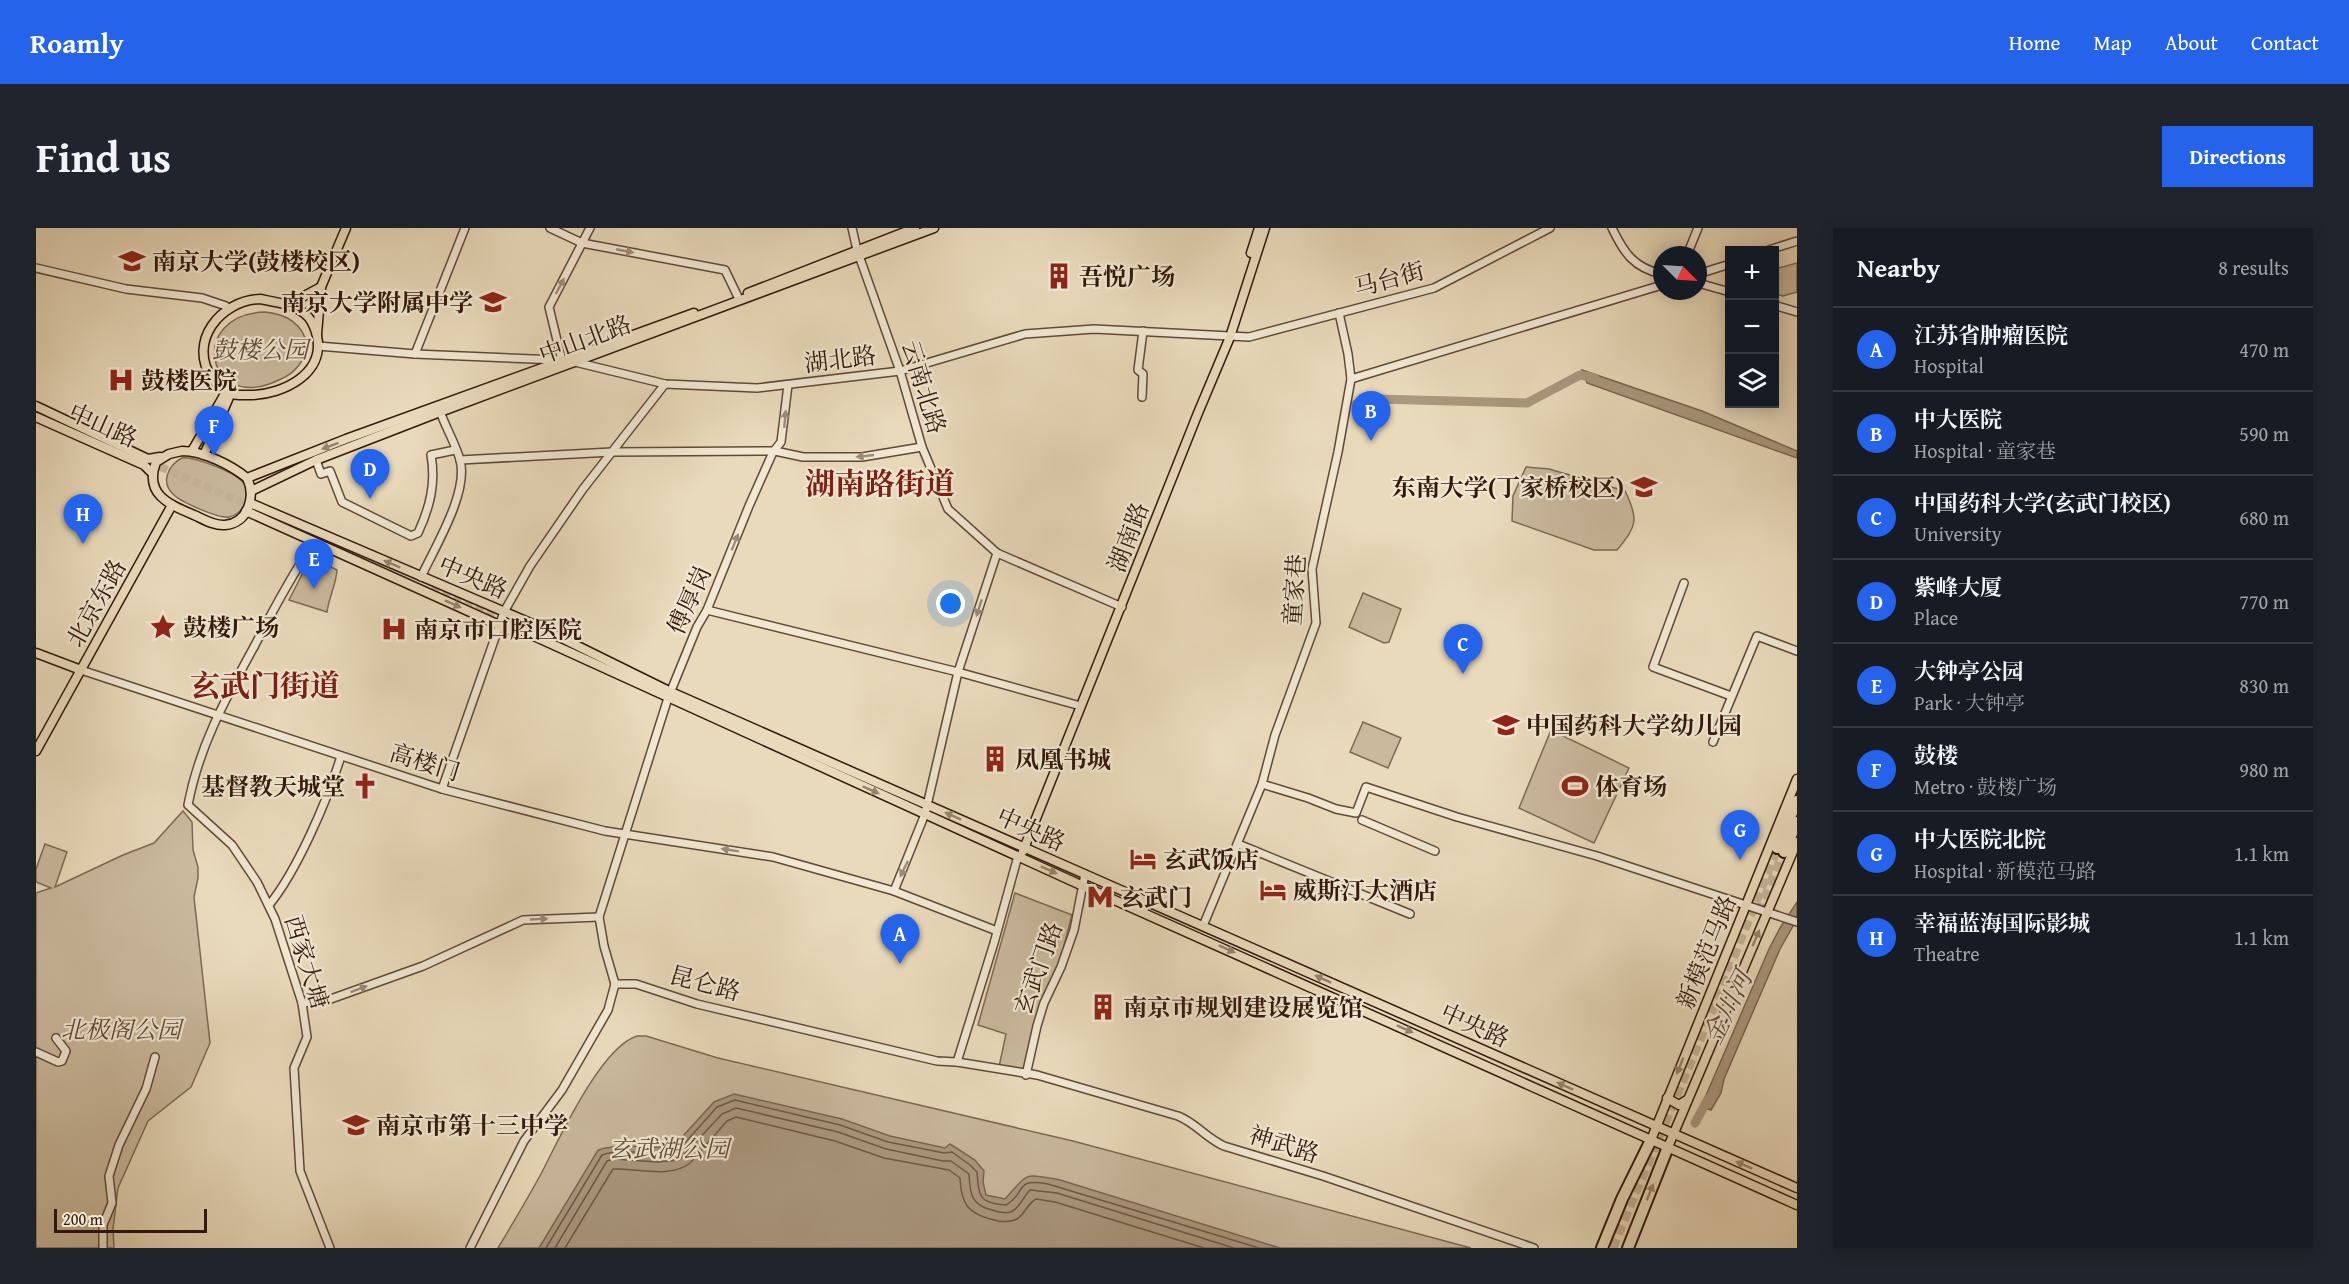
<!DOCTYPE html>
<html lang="en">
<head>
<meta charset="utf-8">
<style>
  :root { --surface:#171b24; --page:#20242c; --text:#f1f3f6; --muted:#9ea1a6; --line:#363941; --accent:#2563eb }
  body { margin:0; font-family:"Gentium Book Plus","Noto Serif SC",serif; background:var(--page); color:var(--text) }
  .controls { position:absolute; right:18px; top:18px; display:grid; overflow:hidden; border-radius:0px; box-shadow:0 3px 15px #0003 }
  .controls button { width:54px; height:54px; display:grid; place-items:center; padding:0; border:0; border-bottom:2px solid var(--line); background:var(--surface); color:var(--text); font:30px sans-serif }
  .compass { position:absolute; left:1617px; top:18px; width:54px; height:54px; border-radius:50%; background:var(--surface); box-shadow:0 3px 15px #0003; rotate:114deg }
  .scale { position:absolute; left:18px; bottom:15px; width:153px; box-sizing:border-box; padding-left:6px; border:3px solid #33190b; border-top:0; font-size:16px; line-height:21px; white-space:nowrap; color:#33190b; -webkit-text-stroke:4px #f1e7d3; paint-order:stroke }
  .you { position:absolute; left:915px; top:376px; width:21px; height:21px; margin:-15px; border:4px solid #fff; border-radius:50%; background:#1a73e8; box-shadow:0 0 0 9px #1a73e833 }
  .badge { display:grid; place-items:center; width:39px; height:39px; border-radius:50%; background:var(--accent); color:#fff; font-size:20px; font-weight:700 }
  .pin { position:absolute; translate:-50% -50px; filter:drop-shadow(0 2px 3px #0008) }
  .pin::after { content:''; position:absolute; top:32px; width:21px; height:18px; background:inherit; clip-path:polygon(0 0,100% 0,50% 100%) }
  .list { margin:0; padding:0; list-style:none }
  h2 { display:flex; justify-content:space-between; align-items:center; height:78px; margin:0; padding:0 24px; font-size:26px }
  h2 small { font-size:20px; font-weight:400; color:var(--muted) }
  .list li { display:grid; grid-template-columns:39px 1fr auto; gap:18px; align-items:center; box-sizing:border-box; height:84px; padding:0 24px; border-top:2px solid var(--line) }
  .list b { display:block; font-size:22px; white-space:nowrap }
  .list p { margin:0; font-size:20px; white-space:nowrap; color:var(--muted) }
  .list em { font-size:20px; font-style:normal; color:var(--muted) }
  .icon { flex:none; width:33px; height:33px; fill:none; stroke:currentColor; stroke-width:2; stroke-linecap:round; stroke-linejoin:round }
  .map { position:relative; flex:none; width:1761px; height:1020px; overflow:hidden; border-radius:0px }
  header { display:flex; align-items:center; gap:36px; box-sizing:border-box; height:84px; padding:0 30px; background:var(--accent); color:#fff }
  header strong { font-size:28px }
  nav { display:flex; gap:33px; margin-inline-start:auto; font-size:21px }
  .intro { display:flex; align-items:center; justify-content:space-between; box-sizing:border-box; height:144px; padding:0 36px }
  h1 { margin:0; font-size:42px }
  .button { padding:15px 27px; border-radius:0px; background:var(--accent); color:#fff; font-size:21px; font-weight:700 }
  main { display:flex; gap:36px; padding:0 36px }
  aside { flex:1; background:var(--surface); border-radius:0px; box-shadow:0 3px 15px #0003 }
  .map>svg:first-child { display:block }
</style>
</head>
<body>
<header>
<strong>Roamly</strong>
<nav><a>Home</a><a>Map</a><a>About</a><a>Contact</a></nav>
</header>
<div class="intro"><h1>Find us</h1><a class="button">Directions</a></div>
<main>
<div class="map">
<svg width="1761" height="1020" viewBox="0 0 1761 1020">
  <rect width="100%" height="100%" fill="#e9dabb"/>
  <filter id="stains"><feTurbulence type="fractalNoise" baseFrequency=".00333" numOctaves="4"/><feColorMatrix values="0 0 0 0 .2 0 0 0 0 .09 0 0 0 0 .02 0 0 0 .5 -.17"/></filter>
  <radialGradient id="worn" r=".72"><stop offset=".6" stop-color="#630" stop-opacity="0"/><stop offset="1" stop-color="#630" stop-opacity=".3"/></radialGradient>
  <g fill="#cab99d" stroke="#7e6954" stroke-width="1.5">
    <path d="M1761 35V64L1747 68 1739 66V41Z"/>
    <path d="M229 84C249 86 266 95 271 116 270 132 259 145 245 151 170 189 150 86 229 84Z"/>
    <path d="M146 230C158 228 197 244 206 253 217 265 208 286 193 289 183 291 145 274 138 267 124 255 132 237 146 230Z"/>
    <path d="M1490 239 1513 241 1589 263C1603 291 1601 298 1581 322H1558L1476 293 1477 268Z"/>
    <path d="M275 329 301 342C300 357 293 369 291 384L253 372Z"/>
    <path d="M1327 365 1365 381 1353 414 1348 415 1313 399Z"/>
    <path d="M1327 494 1365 510 1352 540 1314 524Z"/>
    <path d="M1515 502 1593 540 1558 615 1483 580Z"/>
    <path d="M147 583 156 594 157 622 162 639V650L158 669 174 815 155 859 112 893 82 960 77 1001 78 1020H0V665L15 660 0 654V641L9 616 31 624 19 659 87 627 118 615Z"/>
    <path d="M979 665 1036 687 1024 733 1006 775 987 843 963 839 970 806 942 797Z"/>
    <path d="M601 808H610L682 830 1037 913 1435 1020H462C477 995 492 970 506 944 523 911 565 819 601 808Z"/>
  </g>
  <g fill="#ab987f" stroke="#7b6551" stroke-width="1.5">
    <path d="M1546 142 1666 183 1761 223V230L1551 155Z"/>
    <path d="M1761 674V691L1744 721 1688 851 1685 865 1675 882 1665 879 1733 721 1744 700Z"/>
    <path d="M698 866 806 891 854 908 909 920 914 916 939 932 948 943 947 954 950 967 969 971C994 944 986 945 1024 952L1244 1020H503L562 922C586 914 612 921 637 919L678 874Z"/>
  </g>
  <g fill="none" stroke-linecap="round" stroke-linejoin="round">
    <g stroke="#6f5845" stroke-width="1.5">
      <path d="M510 1020 566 927C588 919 616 929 640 925L681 879 699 872 804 897 852 914 908 925 916 924 934 937 941 944C943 969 943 975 970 977 992 964 977 950 1012 956L1223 1020"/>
      <path d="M519 1020 571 933 578 931 622 934 643 932 686 886 700 880 802 904 850 921 907 933H915L933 946C934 966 935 977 956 982 962 984 969 986 975 984 984 980 987 969 994 962L1021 965 1198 1020"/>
      <path d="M529 1020 577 941C601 940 634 951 654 935L691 893 700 889 799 913 848 930 913 942 924 950C925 976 932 986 958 992 966 994 973 995 981 991 989 986 992 975 1000 971L1019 974 1168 1020"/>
    </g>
    <g stroke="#ab987f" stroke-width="9">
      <path d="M1320 176 1341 171 1491 175 1544 147 1559 150"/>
      <path d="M1659 895 1672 871"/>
    </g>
    <g stroke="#c5b398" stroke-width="8" stroke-dasharray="8 4" stroke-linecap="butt">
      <path d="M113 234 217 279"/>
      <path d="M397 357 479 393"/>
    </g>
    <g stroke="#c5b398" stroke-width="10" stroke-dasharray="10 5" stroke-linecap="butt">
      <path d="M1723 685 1748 624"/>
      <path d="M1576 1020 1670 796 1741 620"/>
    </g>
    <g stroke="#604937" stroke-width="10">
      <g id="minor">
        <path d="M514 0 546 15 689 42 702 69"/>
        <path d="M816 0 821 22 864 143 886 219 912 281 961 325 1086 379"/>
        <path d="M1576 0C1588 25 1598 40 1626 46"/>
        <path d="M1733 22 1761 13"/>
        <path d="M1651 27 1662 0"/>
        <path d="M0 40 90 61 166 70 190 78 192 82"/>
        <path d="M1662 46 1694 36"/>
        <path d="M1662 55 1694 64"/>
        <path d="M1738 77 1761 84"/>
        <path d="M282 118 379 126 522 132"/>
        <path d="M379 126 429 0"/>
        <path d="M526 133 513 79 554 0"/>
        <path d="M539 134 629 156 721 160 864 143 989 106 1058 101 1213 109 1398 60 1514 0"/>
        <path d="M1315 151 1626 57"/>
        <path d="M1106 169 1107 146 1102 142 1107 103"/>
        <path d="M280 232 285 246 294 243 306 274 375 308 382 305C394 279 400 255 395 227L419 222"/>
        <path d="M424 232 576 224 739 223 767 229H826L886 219"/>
        <path d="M278 314C256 347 237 382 219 417 190 470 163 518 152 577L196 617 221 654 239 691 266 775 271 809 258 840 264 943 294 1020"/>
        <path d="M385 349C399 319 433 264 424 232 420 216 408 197 403 180"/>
        <path d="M1648 355 1617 439 1695 468"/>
        <path d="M671 382 922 444 1041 477"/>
        <path d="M45 442 406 561 569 603 737 629 858 663 889 586 922 444 961 325"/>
        <path d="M1677 514 1721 408 1761 423"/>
        <path d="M1226 556 1272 570 1300 581 1320 585 1330 559 1421 589 1561 628 1761 694"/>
        <path d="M406 561 468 384 494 338 547 261 629 156"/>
        <path d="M1326 592 1399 623"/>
        <path d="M1202 616 1374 686"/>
        <path d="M858 663 961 703"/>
        <path d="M233 677C261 643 292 571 305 528"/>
        <path d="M1167 698 1226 556 1239 507 1280 395 1276 341 1302 224 1315 151 1312 126 1303 85"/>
        <path d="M579 756H600L661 776 901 833 921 834 958 715 982 628"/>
        <path d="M266 775 292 772 387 738 487 692 563 689"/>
        <path d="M0 824 22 834 26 833 30 823 20 810"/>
        <path d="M921 834 1001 847 1142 888C1160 895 1170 910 1188 918L1287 948 1498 1020"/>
        <path d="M990 847 1001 798 1008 775 1025 739 1038 702 1049 646"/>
        <path d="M67 1020V997L76 975 73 948 83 917 110 861 119 829"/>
        <path d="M434 1020 488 913 526 862 572 782 579 756 568 718 563 689 632 470 661 399 671 382 713 278 737 224 745 214 752 157"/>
      </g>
    </g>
    <g stroke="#33190b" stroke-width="11">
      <g id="major">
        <path d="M1215 25 1223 0"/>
        <path d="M712 65 879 0"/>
        <path d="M224 71C239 74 256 76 268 85 275 90 279 100 281 108 289 146 247 166 216 167 209 167 199 168 193 165 186 163 180 156 176 150 151 114 185 72 224 71Z"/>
        <path d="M251 77 285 59"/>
        <path d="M281 106 285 59 310 0"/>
        <path d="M0 178 112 231 124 229"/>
        <path d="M0 189 108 237 116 245"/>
        <path d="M146 223C167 223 195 237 211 250 220 269 212 295 189 297 178 298 167 291 158 287 132 276 108 266 120 234L133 226Z"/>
        <path d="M156 223 190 164"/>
        <path d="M168 227 194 167"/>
        <path d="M211 250 310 211 658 85"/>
        <path d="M215 263 280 232 404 184 898 0"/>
        <path d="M214 275 497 396 635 464 1761 960"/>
        <path d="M210 283 481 405"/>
        <path d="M476 398 1047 658 1761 977"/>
        <path d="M0 425 45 442"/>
        <path d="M0 523 136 277"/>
        <path d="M987 623 1162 185 1194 109 1229 0"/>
        <path d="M1631 870 1643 877 1651 872"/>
        <path d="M1615 912 1761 551"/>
        <path d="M1632 919 1761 614"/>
      </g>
    </g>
    <g stroke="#33190b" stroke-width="14">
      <g id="highway">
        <path d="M1741 620 1761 573"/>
        <path d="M1748 624 1761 594"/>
        <path d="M1566 1020 1586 971 1615 912"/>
        <path d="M1592 1020 1632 919"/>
      </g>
    </g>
    <use href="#minor" stroke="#f1e7d3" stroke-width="7"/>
    <use href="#major" stroke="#e9dabb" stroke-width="8"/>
    <use href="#highway" stroke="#e9dabb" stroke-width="10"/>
  </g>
  <defs><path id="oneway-solid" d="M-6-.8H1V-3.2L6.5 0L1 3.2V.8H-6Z" transform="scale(1.5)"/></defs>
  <g fill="#9c8a79">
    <use href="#oneway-solid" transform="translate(589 23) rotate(11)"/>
    <use href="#oneway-solid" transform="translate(524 58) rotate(-62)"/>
    <use href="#oneway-solid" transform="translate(749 191) rotate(-85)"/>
    <use href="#oneway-solid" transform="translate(829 228) rotate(174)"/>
    <use href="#oneway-solid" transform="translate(699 314) rotate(-68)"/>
    <use href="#oneway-solid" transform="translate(943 380) rotate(108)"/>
    <use href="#oneway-solid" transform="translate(694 622) rotate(-171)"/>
    <use href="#oneway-solid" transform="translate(868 641) rotate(116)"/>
    <use href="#oneway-solid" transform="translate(503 691) rotate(-3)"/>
    <use href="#oneway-solid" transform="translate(323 761) rotate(-20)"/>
  </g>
  <g fill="#97836c">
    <use href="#oneway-solid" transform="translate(294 218) rotate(159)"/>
    <use href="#oneway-solid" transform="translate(356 336) rotate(-157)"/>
    <use href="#oneway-solid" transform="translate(417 376) rotate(24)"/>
    <use href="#oneway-solid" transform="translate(835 562) rotate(24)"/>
    <use href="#oneway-solid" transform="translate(917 588) rotate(-156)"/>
    <use href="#oneway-solid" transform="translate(1013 642) rotate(24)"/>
    <use href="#oneway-solid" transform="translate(1720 710) rotate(-67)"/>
    <use href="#oneway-solid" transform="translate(1191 721) rotate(24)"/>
    <use href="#oneway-solid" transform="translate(1287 751) rotate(-156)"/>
    <use href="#oneway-solid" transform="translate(1369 801) rotate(24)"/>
    <use href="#oneway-solid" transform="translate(1644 838) rotate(112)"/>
    <use href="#oneway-solid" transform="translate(1529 858) rotate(-156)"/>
    <use href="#oneway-solid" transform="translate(1708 937) rotate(-156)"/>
    <use href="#oneway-solid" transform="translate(1614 964) rotate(-69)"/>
  </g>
  <defs>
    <g id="university-bare" transform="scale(2.07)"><path d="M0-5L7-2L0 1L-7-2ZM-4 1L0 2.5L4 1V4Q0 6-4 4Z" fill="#8f2418" stroke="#f1e7d3" stroke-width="2.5" paint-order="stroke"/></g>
    <g id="building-bare" transform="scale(2.07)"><path d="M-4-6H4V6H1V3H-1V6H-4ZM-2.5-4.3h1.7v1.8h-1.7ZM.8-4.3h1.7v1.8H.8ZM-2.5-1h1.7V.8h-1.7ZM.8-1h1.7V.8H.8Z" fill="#8f2418" stroke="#f1e7d3" stroke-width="2.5" paint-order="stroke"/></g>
    <g id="school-bare" transform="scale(2.07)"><path d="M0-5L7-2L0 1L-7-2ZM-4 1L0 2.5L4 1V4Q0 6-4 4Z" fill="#8f2418" stroke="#f1e7d3" stroke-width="2.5" paint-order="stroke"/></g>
    <g id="hospital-bare" transform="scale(2.07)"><path d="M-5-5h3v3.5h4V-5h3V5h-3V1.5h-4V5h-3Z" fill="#8f2418" stroke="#f1e7d3" stroke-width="2.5" paint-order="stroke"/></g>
    <g id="sight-bare" transform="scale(2.07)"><path d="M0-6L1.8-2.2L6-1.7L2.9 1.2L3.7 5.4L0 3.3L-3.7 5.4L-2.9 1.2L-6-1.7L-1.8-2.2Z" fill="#8f2418" stroke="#f1e7d3" stroke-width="2.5" paint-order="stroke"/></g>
    <g id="church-bare" transform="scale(2.07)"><path d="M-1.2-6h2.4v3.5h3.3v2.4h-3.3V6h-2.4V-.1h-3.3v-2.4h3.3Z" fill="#8f2418" stroke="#f1e7d3" stroke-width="2.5" paint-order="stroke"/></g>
    <g id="stadium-bare" transform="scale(2.07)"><path d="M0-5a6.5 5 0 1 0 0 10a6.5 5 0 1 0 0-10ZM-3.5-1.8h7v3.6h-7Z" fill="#8f2418" stroke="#f1e7d3" stroke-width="2.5" paint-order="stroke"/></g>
    <g id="hotel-bare" transform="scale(2.07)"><path d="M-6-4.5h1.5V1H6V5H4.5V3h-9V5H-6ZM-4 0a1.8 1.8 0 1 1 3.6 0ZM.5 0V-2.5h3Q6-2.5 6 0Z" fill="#8f2418" stroke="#f1e7d3" stroke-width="2.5" paint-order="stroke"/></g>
    <g id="metro-bare" transform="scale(2.07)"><path d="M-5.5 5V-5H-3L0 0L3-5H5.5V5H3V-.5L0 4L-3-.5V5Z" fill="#8f2418" stroke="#f1e7d3" stroke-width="2.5" paint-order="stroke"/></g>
  </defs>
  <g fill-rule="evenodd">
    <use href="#university-bare" x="96" y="33"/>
    <use href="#building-bare" x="1023" y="48"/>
    <use href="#school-bare" x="457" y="74"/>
    <use href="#hospital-bare" x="85" y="152"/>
    <use href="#university-bare" x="1608" y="259"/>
    <use href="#sight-bare" x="127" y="399"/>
    <use href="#hospital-bare" x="358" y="401"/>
    <use href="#school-bare" x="1470" y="497"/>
    <use href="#building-bare" x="959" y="531"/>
    <use href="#church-bare" x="329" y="558"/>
    <use href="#stadium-bare" x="1539" y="558"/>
    <use href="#hotel-bare" x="1107" y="631"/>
    <use href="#hotel-bare" x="1237" y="662"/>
    <use href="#metro-bare" x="1064" y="669"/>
    <use href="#building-bare" x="1067" y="779"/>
    <use href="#school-bare" x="320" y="897"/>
  </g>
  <g text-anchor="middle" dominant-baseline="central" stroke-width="4.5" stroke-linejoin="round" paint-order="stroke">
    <g font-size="24" font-weight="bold" fill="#33190b" stroke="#f1e7d3" text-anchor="start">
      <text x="116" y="33">南京大学(鼓楼校区)</text>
      <text x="1043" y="48">吾悦广场</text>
      <text x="437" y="74" text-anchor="end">南京大学附属中学</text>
      <text x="105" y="152">鼓楼医院</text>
      <text x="1588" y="259" text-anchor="end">东南大学(丁家桥校区)</text>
      <text x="147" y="399">鼓楼广场</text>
      <text x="378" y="401">南京市口腔医院</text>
      <text x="1490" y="497">中国药科大学幼儿园</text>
      <text x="979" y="531">凤凰书城</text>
      <text x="309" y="558" text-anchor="end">基督教天城堂</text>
      <text x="1559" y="558">体育场</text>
      <text x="1127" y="631">玄武饭店</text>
      <text x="1257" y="662">威斯汀大酒店</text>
      <text x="1084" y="669">玄武门</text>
      <text x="1087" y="779">南京市规划建设展览馆</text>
      <text x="340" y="897">南京市第十三中学</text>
    </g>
    <g font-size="24" fill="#33190b" stroke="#f1e7d3">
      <text transform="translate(1353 51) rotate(-15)">马台街</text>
      <text transform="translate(549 111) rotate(-20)">中山北路</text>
      <text transform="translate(804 131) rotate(-7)">湖北路</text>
      <text transform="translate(888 159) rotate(73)">云南北路</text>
      <text transform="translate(67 197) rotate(24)">中山路</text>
      <text transform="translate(1092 309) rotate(-69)">湖南路</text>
      <text transform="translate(437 349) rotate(23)">中央路</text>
      <text transform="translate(1258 362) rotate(-86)">童家巷</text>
      <text transform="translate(653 372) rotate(-66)">傅厚岗</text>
      <text transform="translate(60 375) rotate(-61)">北京东路</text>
      <text transform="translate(389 534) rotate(17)">高楼门</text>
      <text transform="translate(995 601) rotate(24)">中央路</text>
      <text transform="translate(1670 724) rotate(-68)">新模范马路</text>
      <text transform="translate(271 734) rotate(73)">西家大塘</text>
      <text transform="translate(1002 740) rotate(-70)">玄武门路</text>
      <text transform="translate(669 755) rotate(15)">昆仑路</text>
      <text transform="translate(1439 797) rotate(24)">中央路</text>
      <text transform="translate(1248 916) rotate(17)">神武路</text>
    </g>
    <g font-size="24" font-style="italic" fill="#604937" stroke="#f1e7d3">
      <text x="224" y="121">鼓楼公园</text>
      <text x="85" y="801">北极阁公园</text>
      <text x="633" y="920">玄武湖公园</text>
    </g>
    <g font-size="26" font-style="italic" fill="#634c39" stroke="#f1e7d3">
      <text transform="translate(1691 779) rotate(-64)">金川河</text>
    </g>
    <g font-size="30" font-weight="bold" fill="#7a1f14" stroke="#f1e7d3">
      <text x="844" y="255">湖南路街道</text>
      <text x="229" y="457">玄武门街道</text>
    </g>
  </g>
  <rect width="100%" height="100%" filter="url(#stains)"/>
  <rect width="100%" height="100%" fill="url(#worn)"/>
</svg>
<div class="controls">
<button>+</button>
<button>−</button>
<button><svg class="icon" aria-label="layers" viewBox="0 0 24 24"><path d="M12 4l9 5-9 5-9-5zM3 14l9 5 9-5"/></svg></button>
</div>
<svg class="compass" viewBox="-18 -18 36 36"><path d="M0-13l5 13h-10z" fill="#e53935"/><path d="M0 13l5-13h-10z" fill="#9ea1a6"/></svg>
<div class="scale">200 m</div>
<div class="you"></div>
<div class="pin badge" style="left:864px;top:736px">A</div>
<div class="pin badge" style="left:1335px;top:213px">B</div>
<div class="pin badge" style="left:1427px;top:446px">C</div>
<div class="pin badge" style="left:334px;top:271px">D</div>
<div class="pin badge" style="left:278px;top:361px">E</div>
<div class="pin badge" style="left:178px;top:228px">F</div>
<div class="pin badge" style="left:1704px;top:632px">G</div>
<div class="pin badge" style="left:47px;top:316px">H</div>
</div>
<aside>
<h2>Nearby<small>8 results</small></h2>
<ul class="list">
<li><span class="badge">A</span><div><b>江苏省肿瘤医院</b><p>Hospital</p></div><em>470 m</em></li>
<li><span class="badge">B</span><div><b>中大医院</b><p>Hospital · 童家巷</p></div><em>590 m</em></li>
<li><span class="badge">C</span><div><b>中国药科大学(玄武门校区)</b><p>University</p></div><em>680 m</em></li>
<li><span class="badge">D</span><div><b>紫峰大厦</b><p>Place</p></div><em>770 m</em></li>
<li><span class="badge">E</span><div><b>大钟亭公园</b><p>Park · 大钟亭</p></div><em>830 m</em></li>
<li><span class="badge">F</span><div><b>鼓楼</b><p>Metro · 鼓楼广场</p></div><em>980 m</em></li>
<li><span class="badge">G</span><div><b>中大医院北院</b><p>Hospital · 新模范马路</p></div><em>1.1 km</em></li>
<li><span class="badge">H</span><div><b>幸福蓝海国际影城</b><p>Theatre</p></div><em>1.1 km</em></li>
</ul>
</aside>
</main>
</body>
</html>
